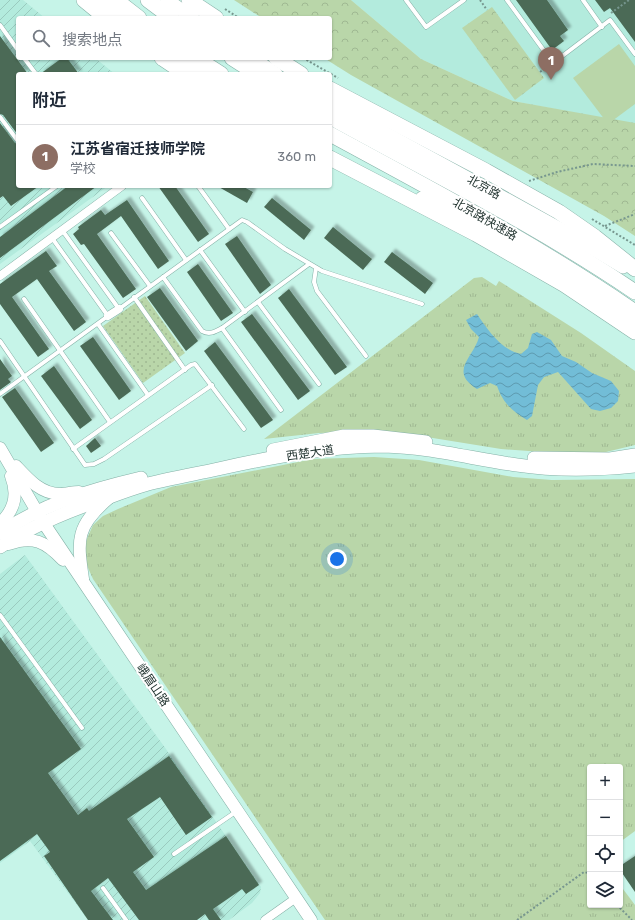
<!DOCTYPE html>
<html lang="zh">
<head>
<meta charset="utf-8">
<style>
  :root { --surface:#fff; --page:#f6f6f7; --text:#1f2937; --muted:#747a83; --line:#e0e1e3; --accent:#1a73e8 }
  body { margin:0; font-family:Rubik,"Noto Sans SC",sans-serif; background:var(--page); color:var(--text) }
  .controls { position:absolute; right:12px; bottom:12px; display:grid; overflow:hidden; border-radius:4px; box-shadow:0 1px 3px #0004 }
  .controls button { width:36px; height:36px; display:grid; place-items:center; padding:0; border:0; border-bottom:1px solid var(--line); background:var(--surface); color:var(--text); font:20px sans-serif }
  .you { position:absolute; left:337px; top:559px; width:14px; height:14px; margin:-10px; border:3px solid #fff; border-radius:50%; background:#1a73e8; box-shadow:0 0 0 6px #1a73e833 }
  .badge { display:grid; place-items:center; width:26px; height:26px; border-radius:50%; background:var(--accent); color:#fff; font-size:13px; font-weight:700 }
  .pin { position:absolute; translate:-50% -33px; filter:drop-shadow(0 1px 2px #0008) }
  .pin::after { content:''; position:absolute; top:21px; width:14px; height:12px; background:inherit; clip-path:polygon(0 0,100% 0,50% 100%) }
  .list { margin:0; padding:0; list-style:none }
  h2 { display:flex; justify-content:space-between; align-items:center; height:52px; margin:0; padding:0 16px; font-size:17px }
  h2 small { font-size:13px; font-weight:400; color:var(--muted) }
  .list li { display:grid; grid-template-columns:26px 1fr auto; gap:12px; align-items:center; box-sizing:border-box; height:64px; padding:0 16px; border-top:1px solid var(--line) }
  .list b { display:block; font-size:15px; white-space:nowrap }
  .list p { margin:0; font-size:13px; white-space:nowrap; color:var(--muted) }
  .list em { font-size:13px; font-style:normal; color:var(--muted) }
  .icon { flex:none; width:22px; height:22px; fill:none; stroke:currentColor; stroke-width:2; stroke-linecap:round; stroke-linejoin:round }
  .map { position:relative; flex:none; width:635px; height:920px; overflow:hidden }
  .search { position:absolute; background:var(--surface); box-shadow:0 1px 3px #0004; left:16px; top:16px; width:316px; height:44px; display:flex; align-items:center; gap:10px; box-sizing:border-box; padding:0 14px; border-radius:4px; color:var(--muted); font-size:15px }
  .panel { position:absolute; background:var(--surface); box-shadow:0 1px 3px #0004; left:16px; top:72px; width:316px; height:116px; border-radius:4px }
  .map>svg:first-child { display:block }
</style>
</head>
<body>
<div class="map">
<svg width="635" height="920" viewBox="0 0 635 920">
  <defs>
    <pattern id="industrial-furrows" width="10" height="10" patternUnits="userSpaceOnUse"><rect width="10" height="10" fill="#b3ebdd"/><path d="M-1 1l2-2M0 10L10 0M9 11l2-2" fill="none" stroke="#9acabe"/></pattern>
    <pattern id="grass-tufts" width="24" height="20" patternUnits="userSpaceOnUse"><rect width="24" height="20" fill="#b9d6a9"/><path d="M3 7l-1-3M5 7V3M7 7l1-3M15 17l-1-3M17 17v-4M19 17l1-3" fill="none" stroke="#9fb892"/></pattern>
    <pattern id="forest-crowns" width="20" height="18" patternUnits="userSpaceOnUse"><rect width="20" height="18" fill="#b9d6a9"/><path d="M2 6a3 3 0 1 1 6 0M12 15a3 3 0 1 1 6 0" fill="none" stroke="#9fb892"/></pattern>
    <pattern id="garden-dots" width="8" height="8" patternUnits="userSpaceOnUse"><rect width="8" height="8" fill="#b9d6a9"/><path d="M2 2h.1M6 6h.1" fill="none" stroke="#9fb892" stroke-width="1.8" stroke-linecap="round"/></pattern>
    <pattern id="water-waves" width="16" height="10" patternUnits="userSpaceOnUse"><rect width="16" height="10" fill="#72bdd7"/><path d="M0 5q4-4 8 0t8 0" fill="none" stroke="#5d9aaf"/></pattern>
    <filter id="shadow"><feDropShadow dx="3.5" dy="-3.5" stdDeviation="1" flood-color="#0004"/></filter>
  </defs>
  <rect width="100%" height="100%" fill="#c6f4e8"/>
  <path fill="#b3ebdd" d="M351 0H635V124L513 101 421 59Z"/>
  <g fill="url(#industrial-furrows)">
    <path d="M0 0H23L45 18H18V58H95L115 74H18V186H108L0 264Z"/>
    <path d="M25 555 166 749 261 887 260 893 252 903 229 920H88L30 841 0 863V574Z"/>
  </g>
  <g fill="url(#grass-tufts)">
    <path d="M482 277 496 286 499 281 581 333 635 371V445L606 452 584 455 501 449 408 434 384 431 319 433 264 439 474 278Z"/>
    <path d="M374 457 419 460 513 477 552 480 635 479V831L620 842V767H590V905H620V885L635 905V920H325L93 579 84 559 86 541 93 525 103 516 118 509 171 487 313 459Z"/>
  </g>
  <g fill="url(#forest-crowns)">
    <path d="M234 0H351L421 59 513 101 635 123V236L604 216 351 75 324 58H330V18H262Z"/>
    <path d="M492 7 544 78 515 100 462 28Z"/>
  </g>
  <path fill="url(#garden-dots)" d="M145 296 185 353 143 383 103 326Z"/>
  <path fill="#b9d6a9" d="M619 44 635 66V104L608 124 573 78Z"/>
  <path fill="url(#water-waves)" d="M477 314C488 330 501 350 521 354L528 348 532 334 537 332 551 340 562 356 576 362 592 373 611 381 619 391 618 401 611 408 600 411 591 409 558 372 544 377 538 385 532 416 527 420C512 411 503 403 497 386L490 383 477 389C448 371 474 357 479 337L471 329 466 320Z"/>
  <g fill="#4b6b56" filter="url(#shadow)">
    <path d="M516 0H547L568 30 560 36 564 41 552 50Z"/>
    <path d="M595 0H635V42L610 8 604 12Z"/>
    <path d="M0 36 28 74H18V135L3 115 0 114Z"/>
    <path d="M62 58H67L79 74H40Z"/>
    <path d="M0 123 15 143 18 144V186H39L11 206 3 196 0 198Z"/>
    <path d="M68 186H97L0 258V237Z"/>
    <path d="M158 186H175L209 234 198 242Z"/>
    <path d="M217 186H242L253 192 247 203Z"/>
    <path d="M272 198 311 230 304 240 264 207Z"/>
    <path d="M127 200 169 261 158 269 121 216 97 234 136 289 123 298 84 244 81 245 73 234 79 229 78 227 101 210 105 215Z"/>
    <path d="M333 227 372 259 363 270 324 238Z"/>
    <path d="M237 236 271 285 260 294 225 244Z"/>
    <path d="M46 251 57 266 49 271 86 322 74 331 37 279 12 297 49 349 38 357 0 304V284Z"/>
    <path d="M392 252 433 283 425 294 384 262Z"/>
    <path d="M198 264 233 313 221 321 187 272Z"/>
    <path d="M160 288 198 341 186 351 147 297Z"/>
    <path d="M289 289 347 367 335 375 278 298Z"/>
    <path d="M252 314 310 391 298 400 241 322Z"/>
    <path d="M93 337 131 391 119 400 80 346Z"/>
    <path d="M215 342 273 420 261 428 204 351Z"/>
    <path d="M0 359 12 376 8 379 11 382 0 390Z"/>
    <path d="M54 366 92 420 80 429 41 376Z"/>
    <path d="M15 388 54 443 41 452 2 397Z"/>
    <path d="M95 438 101 446 91 453 86 446Z"/>
    <path d="M0 637 81 749 48 773 78 815 87 808 89 811 169 756 212 817 186 835 160 797 127 819 154 857 133 872 146 890 226 836 259 885 246 894 242 889 213 909 221 920H209L205 914 197 920H139L108 878 91 891 113 920H88L44 856 50 852 37 834 0 861Z"/>
    <path d="M635 856V892L620 870V866Z"/>
  </g>
  <g fill="none" stroke-linecap="round" stroke-linejoin="round">
    <g stroke="#85b1a7" stroke-width="5">
      <g id="lane">
        <path d="M406 0 426 27 464 0"/>
        <path d="M507 0 553 63 610 20 635 54"/>
        <path d="M583 0 602 27"/>
        <path d="M0 25 18 50"/>
        <path d="M24 58 36 74"/>
        <path d="M0 117 18 141"/>
        <path d="M198 186 229 229"/>
        <path d="M142 198 186 260"/>
        <path d="M0 227 57 186"/>
        <path d="M62 230 119 309 242 220 247 222 285 249 322 271 422 304"/>
        <path d="M111 233 150 286"/>
        <path d="M200 250 245 312"/>
        <path d="M316 268 314 282 317 291 366 356"/>
        <path d="M163 277 202 331C209 335 215 332 222 328L309 264"/>
        <path d="M134 297 185 370"/>
        <path d="M24 299 110 422"/>
        <path d="M258 302 319 384"/>
        <path d="M98 324 148 395"/>
        <path d="M222 328 281 410"/>
        <path d="M0 341 85 465 94 464 104 459 212 385"/>
        <path d="M0 394 108 316 52 238"/>
        <path d="M73 449 191 365 195 364 244 429"/>
        <path d="M0 615 82 728"/>
        <path d="M174 854 237 811"/>
        <path d="M103 888 126 920"/>
      </g>
    </g>
    <g stroke="#85b1a7" stroke-width="9">
      <g id="street">
        <path d="M0 276 122 186"/>
        <path d="M108 316 119 309"/>
        <path d="M265 920 296 898"/>
      </g>
    </g>
    <g stroke="#85b1a7" stroke-width="13">
      <g id="secondary">
        <path d="M0 448 43 522 311 920"/>
        <path d="M16 466C28 479 41 494 60 494 66 494 73 492 79 492"/>
        <path d="M0 523C15 510 18 494 11 476"/>
        <path d="M9 544C33 535 46 542 63 560"/>
        <path d="M83 579C77 539 76 526 109 498"/>
      </g>
    </g>
    <g stroke="#85b1a7" stroke-width="14">
      <g id="primary">
        <path d="M102 0 123 18"/>
        <path d="M167 0 193 18"/>
        <path d="M177 58 200 74"/>
        <path d="M252 58 276 74"/>
        <path d="M330 103 493 192 560 229 623 267"/>
        <path d="M422 198 497 235 635 321"/>
        <path d="M273 450 344 436H373L426 442"/>
        <path d="M534 458 610 459 635 455"/>
        <path d="M0 533C43 504 90 490 141 478"/>
        <path d="M0 547C33 525 70 510 107 498 120 493 134 488 148 484 171 478 195 474 218 469 272 457 328 446 384 446 429 447 473 459 517 465 556 471 596 470 635 466"/>
      </g>
    </g>
    <g stroke="#85b1a7" stroke-width="16">
      <g id="highway">
        <path d="M84 0 106 18"/>
        <path d="M116 0 139 18"/>
        <path d="M148 0 172 18"/>
        <path d="M189 0 216 18"/>
        <path d="M162 58 186 74"/>
        <path d="M196 58 221 74"/>
        <path d="M232 58 257 74"/>
        <path d="M276 58 301 74"/>
        <path d="M330 89 486 171 559 212 595 237 635 269"/>
        <path d="M330 117C433 174 538 226 635 292"/>
        <path d="M330 134C433 190 538 245 635 312"/>
        <path d="M330 158 476 234 565 285 635 332"/>
      </g>
    </g>
    <g stroke="#77978f" stroke-width="2" stroke-dasharray="2 2" stroke-linecap="butt">
      <path d="M480 0 487 10"/>
      <path d="M225 9 239 18"/>
      <path d="M611 13 629 0"/>
      <path d="M303 58 338 78"/>
      <path d="M540 72 548 66"/>
      <path d="M529 181 557 172 593 164 635 166"/>
      <path d="M592 219 635 245"/>
      <path d="M605 226 635 214"/>
      <path d="M617 905 632 920"/>
      <path d="M517 920 584 872 588 873 590 876"/>
    </g>
    <use href="#lane" stroke="#fff" stroke-width="4"/>
    <use href="#street" stroke="#fff" stroke-width="8"/>
    <use href="#secondary" stroke="#fff" stroke-width="12"/>
    <use href="#primary" stroke="#fff" stroke-width="13"/>
    <use href="#highway" stroke="#fff" stroke-width="15"/>
  </g>
  <g text-anchor="middle" dominant-baseline="central" stroke-width="4" stroke-linejoin="round" paint-order="stroke">
    <g font-size="12" fill="#243632" stroke="#fff">
      <text transform="translate(484 187) rotate(29)">北京路</text>
      <text transform="translate(485 219) rotate(30)">北京路快速路</text>
      <text transform="translate(310 453) rotate(-8)">西楚大道</text>
      <text transform="translate(153 685) rotate(56)">峨眉山路</text>
    </g>
  </g>
</svg>
<div class="controls">
<button>+</button>
<button>−</button>
<button><svg class="icon" aria-label="locate" viewBox="0 0 24 24"><circle cx="12" cy="12" r="6"/><path d="M12 2v4M12 18v4M2 12h4M18 12h4"/></svg></button>
<button><svg class="icon" aria-label="layers" viewBox="0 0 24 24"><path d="M12 4l9 5-9 5-9-5zM3 14l9 5 9-5"/></svg></button>
</div>
<div class="you"></div>
<div class="pin badge" style="left:551px;top:80px;background:#8d6e63">1</div>
<div class="search"><svg class="icon" aria-label="search" viewBox="0 0 24 24"><circle cx="10" cy="10" r="6"/><path d="M15 15l6 6"/></svg>搜索地点</div>
<section class="panel">
<h2>附近<small></small></h2>
<ul class="list">
<li><span class="badge" style="background:#8d6e63">1</span><div><b>江苏省宿迁技师学院</b><p>学校</p></div><em>360 m</em></li>
</ul>
</section>
</div>
</body>
</html>
